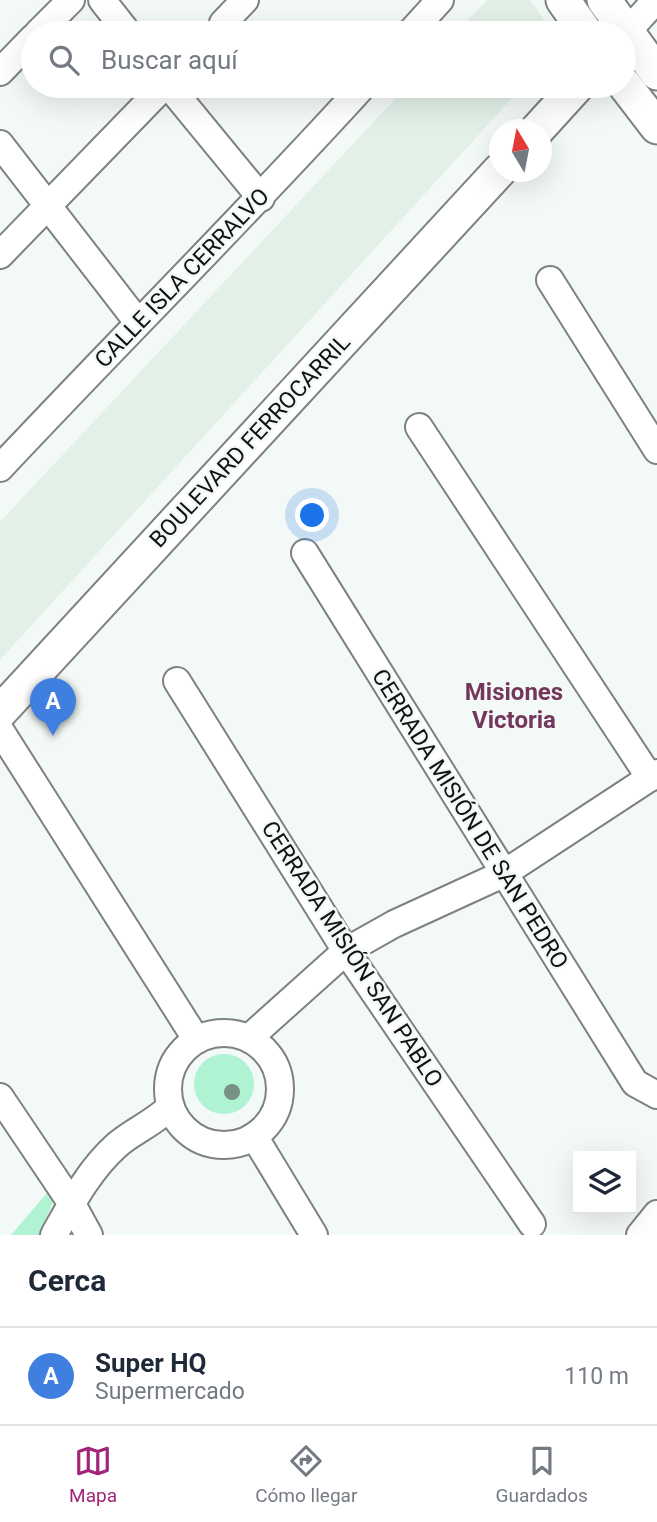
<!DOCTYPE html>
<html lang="es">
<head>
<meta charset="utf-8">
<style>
  :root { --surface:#fff; --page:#f2f2f3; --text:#1f2937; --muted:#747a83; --line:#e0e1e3; --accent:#a02478 }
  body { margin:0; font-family:Roboto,sans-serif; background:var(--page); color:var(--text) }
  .controls { position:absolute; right:21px; bottom:21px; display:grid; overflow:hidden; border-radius:0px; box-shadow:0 7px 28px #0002 }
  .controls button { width:63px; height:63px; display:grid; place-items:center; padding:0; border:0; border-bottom:2px solid var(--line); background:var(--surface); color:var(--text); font:35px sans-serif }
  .compass { position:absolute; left:489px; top:119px; width:63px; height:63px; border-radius:50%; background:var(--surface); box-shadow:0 7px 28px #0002; rotate:350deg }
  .you { position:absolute; left:313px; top:516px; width:24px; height:24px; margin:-18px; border:5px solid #fff; border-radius:50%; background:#1a73e8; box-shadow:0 0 0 10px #1a73e833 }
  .badge { display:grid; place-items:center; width:46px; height:46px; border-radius:50%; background:var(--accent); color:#fff; font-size:23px; font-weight:700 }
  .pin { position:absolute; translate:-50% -58px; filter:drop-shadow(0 2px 4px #0008) }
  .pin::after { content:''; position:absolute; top:37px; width:24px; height:21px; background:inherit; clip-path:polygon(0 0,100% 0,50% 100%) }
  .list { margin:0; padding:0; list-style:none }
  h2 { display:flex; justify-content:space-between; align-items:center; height:91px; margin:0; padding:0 28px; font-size:30px }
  h2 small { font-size:23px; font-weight:400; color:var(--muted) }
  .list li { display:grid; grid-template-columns:46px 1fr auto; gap:21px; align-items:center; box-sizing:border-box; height:98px; padding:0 28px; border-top:2px solid var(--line) }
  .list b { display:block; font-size:26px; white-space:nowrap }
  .list p { margin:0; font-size:23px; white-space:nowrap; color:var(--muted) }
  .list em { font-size:23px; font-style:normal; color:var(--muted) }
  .icon { flex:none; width:38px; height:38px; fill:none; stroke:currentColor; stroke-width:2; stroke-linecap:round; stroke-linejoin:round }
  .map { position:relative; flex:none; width:657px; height:1235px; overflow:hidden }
  .search { position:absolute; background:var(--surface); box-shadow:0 7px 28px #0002; left:21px; right:21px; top:21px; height:77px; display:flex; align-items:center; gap:18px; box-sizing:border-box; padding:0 24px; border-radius:38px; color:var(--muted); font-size:26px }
  .sheet { height:189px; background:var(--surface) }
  nav { display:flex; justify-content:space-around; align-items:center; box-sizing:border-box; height:98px; border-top:2px solid var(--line); background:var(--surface); font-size:19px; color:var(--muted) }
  nav a { display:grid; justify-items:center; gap:4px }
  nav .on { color:var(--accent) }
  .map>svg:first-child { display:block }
</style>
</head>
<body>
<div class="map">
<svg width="657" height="1235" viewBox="0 0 657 1235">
  <rect width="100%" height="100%" fill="#f3f9f6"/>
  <g fill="#e2f0e8">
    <path d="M487 0H530L554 33H456Z"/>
    <path d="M407 86H523L0 660V522Z"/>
  </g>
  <g fill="#aff3d2">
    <circle cx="224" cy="1084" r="30"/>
    <path d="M47 1193 53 1202 39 1235H11Z"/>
  </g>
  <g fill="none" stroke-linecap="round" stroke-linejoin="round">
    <g stroke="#7d827f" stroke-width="30">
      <g id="minor">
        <path d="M102 0 128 33"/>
        <path d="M223 23 245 0"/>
        <path d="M38 33 71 0"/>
        <path d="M410 33 440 0"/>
        <path d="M626 33 656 0"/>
        <path d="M0 72 33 38"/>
        <path d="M169 86 261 198"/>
        <path d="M0 144 137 321"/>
        <path d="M0 255 164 86"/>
        <path d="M550 280 657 450"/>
        <path d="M419 427 650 778"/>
        <path d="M0 468C120 340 245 216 363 86"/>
        <path d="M305 553 635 1083 657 1095"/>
        <path d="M177 681 346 951 532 1224"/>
        <path d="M0 730 196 1039"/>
        <circle cx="224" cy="1089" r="56"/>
        <path d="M249 1038 346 951 394 924 503 874 657 773"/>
        <path d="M0 1097 72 1204 89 1235"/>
        <path d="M254 1136 314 1235"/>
        <path d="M54 1235C72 1203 89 1170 117 1145 133 1131 154 1123 170 1107"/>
        <path d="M640 1235 657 1214"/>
      </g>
    </g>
    <g stroke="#7d827f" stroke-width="37">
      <g id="major">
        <path d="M563 0 586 33"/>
        <path d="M604 0 657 73"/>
        <path d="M624 84 657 127"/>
        <path d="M537 130 577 86"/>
        <path d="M0 712 500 170"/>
      </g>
    </g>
    <use href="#minor" stroke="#fff" stroke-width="26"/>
    <use href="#major" stroke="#fff" stroke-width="33"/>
  </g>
  <circle fill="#779186" cx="232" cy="1092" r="8"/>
  <g text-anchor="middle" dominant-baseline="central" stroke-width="5" stroke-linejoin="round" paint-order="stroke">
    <g font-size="23" fill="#101211" stroke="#f3f9f6">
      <text transform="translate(182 278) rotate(-46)">CALLE ISLA CERRALVO</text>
      <text transform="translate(250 441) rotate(-47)">BOULEVARD FERROCARRIL</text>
      <text transform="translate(470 819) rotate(58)">CERRADA MISIÓN DE SAN PEDRO</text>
      <text transform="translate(352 954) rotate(57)">CERRADA MISIÓN SAN PABLO</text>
    </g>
    <g font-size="24" font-weight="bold" fill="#74365c" stroke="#f3f9f6">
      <text x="514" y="692">Misiones<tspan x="514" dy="28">Victoria</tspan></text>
    </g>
  </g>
</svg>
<div class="controls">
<button><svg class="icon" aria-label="layers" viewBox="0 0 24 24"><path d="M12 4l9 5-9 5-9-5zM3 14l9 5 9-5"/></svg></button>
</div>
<svg class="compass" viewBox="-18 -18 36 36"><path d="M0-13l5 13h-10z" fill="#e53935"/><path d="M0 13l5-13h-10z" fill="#747a83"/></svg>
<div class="you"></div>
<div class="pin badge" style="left:53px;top:736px;background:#3f7fe0">A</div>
<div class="search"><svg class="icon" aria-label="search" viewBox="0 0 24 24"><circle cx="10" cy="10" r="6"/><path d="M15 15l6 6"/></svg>Buscar aquí</div>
</div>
<section class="sheet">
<h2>Cerca<small></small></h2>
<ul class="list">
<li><span class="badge" style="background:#3f7fe0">A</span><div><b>Super HQ</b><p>Supermercado</p></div><em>110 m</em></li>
</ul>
</section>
<nav>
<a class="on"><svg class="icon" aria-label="map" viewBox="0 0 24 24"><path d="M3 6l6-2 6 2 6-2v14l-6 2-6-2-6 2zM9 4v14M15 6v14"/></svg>Mapa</a>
<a><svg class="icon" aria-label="directions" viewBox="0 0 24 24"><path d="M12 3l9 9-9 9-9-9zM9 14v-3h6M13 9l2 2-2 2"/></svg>Cómo llegar</a>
<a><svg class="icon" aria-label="saved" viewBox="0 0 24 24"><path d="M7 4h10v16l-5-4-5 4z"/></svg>Guardados</a>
</nav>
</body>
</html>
